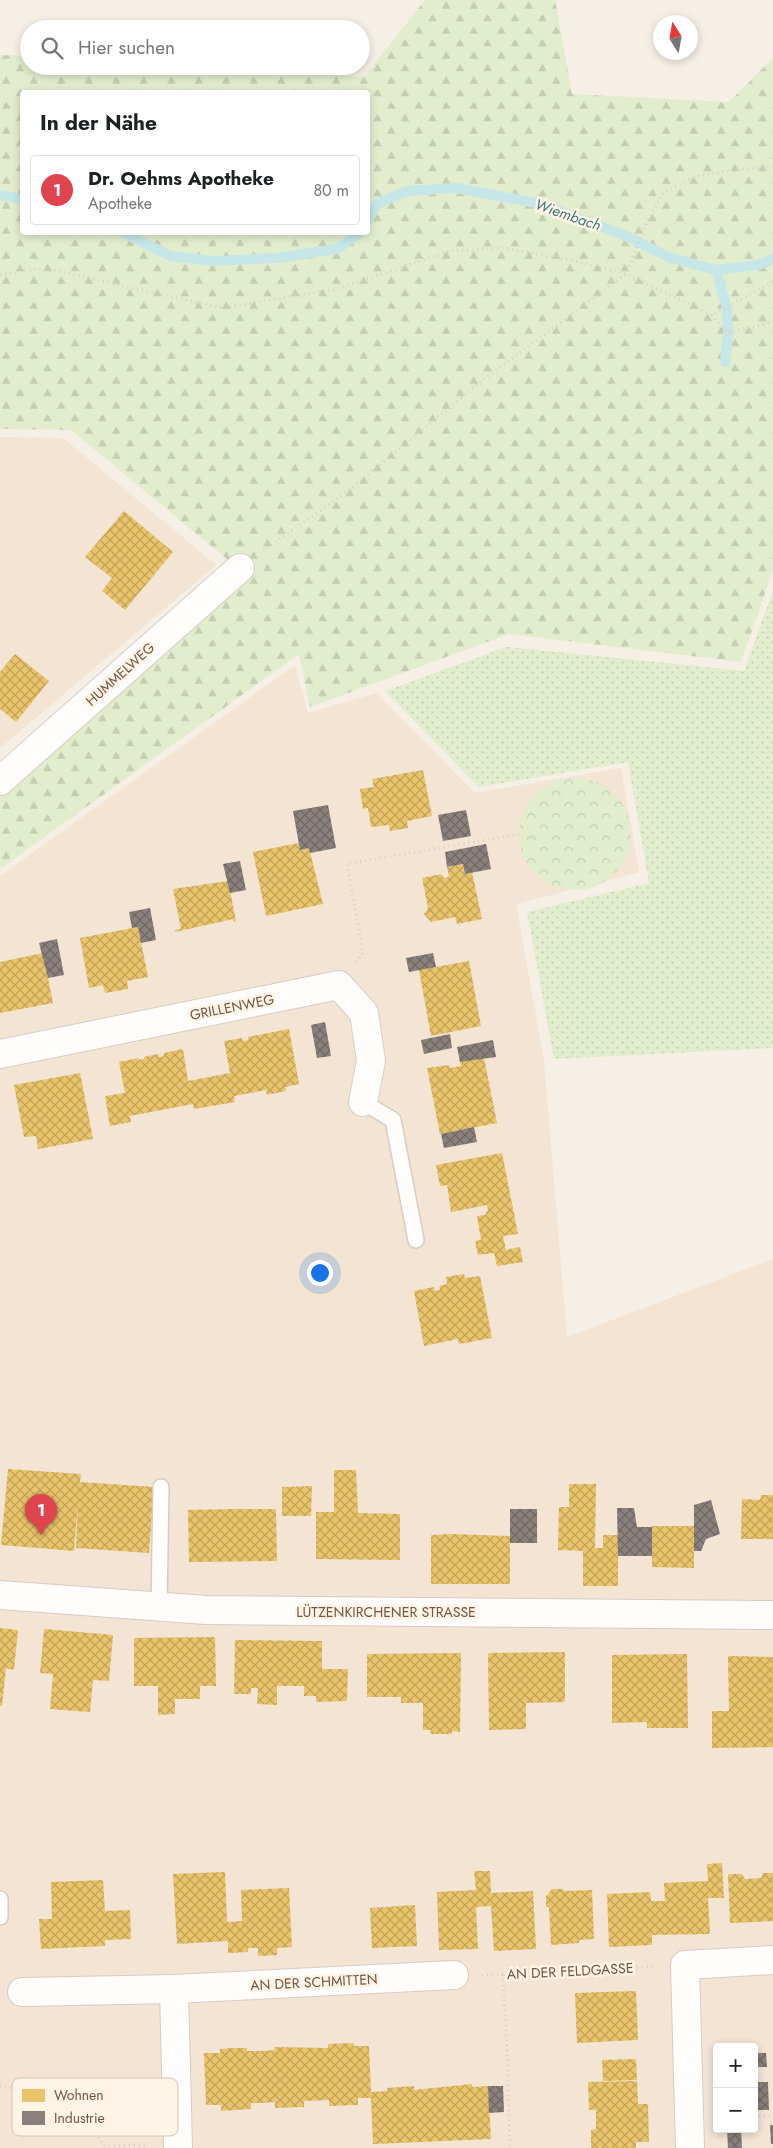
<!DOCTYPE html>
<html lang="de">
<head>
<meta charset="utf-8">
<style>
  :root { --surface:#fff; --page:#f2f2f2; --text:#202124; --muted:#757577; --line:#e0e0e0; --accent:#a28a7c }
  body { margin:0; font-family:Jost,sans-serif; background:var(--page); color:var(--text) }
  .controls { position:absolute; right:15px; bottom:15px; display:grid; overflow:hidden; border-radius:5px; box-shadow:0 2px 8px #0003 }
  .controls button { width:45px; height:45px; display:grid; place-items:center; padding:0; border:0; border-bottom:1px solid var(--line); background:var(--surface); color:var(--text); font:25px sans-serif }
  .compass { position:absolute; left:653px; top:15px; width:45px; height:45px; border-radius:50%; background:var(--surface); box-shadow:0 2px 8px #0003; rotate:349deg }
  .you { position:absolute; left:319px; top:1272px; width:18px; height:18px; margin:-12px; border:4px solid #fff; border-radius:50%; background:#1a73e8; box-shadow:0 0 0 8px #1a73e833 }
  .badge { display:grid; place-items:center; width:32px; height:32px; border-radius:50%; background:var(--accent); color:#fff; font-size:16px; font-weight:700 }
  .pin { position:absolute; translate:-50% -41px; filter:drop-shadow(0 1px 2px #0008) }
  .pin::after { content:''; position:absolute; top:26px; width:18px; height:15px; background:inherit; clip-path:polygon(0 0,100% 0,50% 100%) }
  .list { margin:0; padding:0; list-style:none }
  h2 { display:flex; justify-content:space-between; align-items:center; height:65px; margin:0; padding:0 20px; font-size:21px }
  h2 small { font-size:16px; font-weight:400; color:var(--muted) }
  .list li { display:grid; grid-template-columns:32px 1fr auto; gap:15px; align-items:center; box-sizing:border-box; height:70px; margin:0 10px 10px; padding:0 10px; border:1px solid var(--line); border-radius:5px }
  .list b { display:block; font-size:19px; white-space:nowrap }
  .list p { margin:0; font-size:16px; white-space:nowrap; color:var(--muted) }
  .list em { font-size:16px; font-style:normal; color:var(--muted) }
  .icon { flex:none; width:28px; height:28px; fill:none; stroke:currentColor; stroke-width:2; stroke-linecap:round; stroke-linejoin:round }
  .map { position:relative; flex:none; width:773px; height:2148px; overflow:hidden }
  .search { position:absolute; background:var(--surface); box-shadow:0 2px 8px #0003; left:20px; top:20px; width:350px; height:55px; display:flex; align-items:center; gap:12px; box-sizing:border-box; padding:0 18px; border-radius:28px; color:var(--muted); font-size:19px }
  .panel { position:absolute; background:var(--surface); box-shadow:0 2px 8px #0003; left:20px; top:90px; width:350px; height:145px; border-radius:5px }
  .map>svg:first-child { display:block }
</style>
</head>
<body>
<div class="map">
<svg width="773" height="2148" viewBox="0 0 773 2148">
  <defs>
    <pattern id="grass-dots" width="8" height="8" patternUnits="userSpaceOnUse" patternTransform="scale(1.25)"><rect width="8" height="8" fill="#e2edce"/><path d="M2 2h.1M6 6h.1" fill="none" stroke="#c5cdb2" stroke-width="1.8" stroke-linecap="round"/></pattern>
    <pattern id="forest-firs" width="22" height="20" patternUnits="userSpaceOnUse" patternTransform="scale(1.25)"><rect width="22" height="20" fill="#e2edce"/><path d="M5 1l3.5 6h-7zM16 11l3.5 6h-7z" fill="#c5cdb2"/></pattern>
    <pattern id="park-crowns" width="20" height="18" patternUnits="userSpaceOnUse" patternTransform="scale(1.25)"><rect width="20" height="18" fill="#e2edce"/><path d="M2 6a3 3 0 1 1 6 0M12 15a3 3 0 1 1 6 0" fill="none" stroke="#c5cdb2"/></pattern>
    <pattern id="homes-cross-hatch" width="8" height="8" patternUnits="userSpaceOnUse" patternTransform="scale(1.25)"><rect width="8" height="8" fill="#e9c46a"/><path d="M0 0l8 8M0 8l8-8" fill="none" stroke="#c1a259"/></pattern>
    <pattern id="industry-cross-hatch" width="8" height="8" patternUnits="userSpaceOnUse" patternTransform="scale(1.25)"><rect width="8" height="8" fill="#8a817c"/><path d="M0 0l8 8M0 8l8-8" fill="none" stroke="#706762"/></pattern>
  </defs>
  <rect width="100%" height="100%" fill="#f6efe5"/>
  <g fill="#f3e4d4" fill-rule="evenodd">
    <path d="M0 437 63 438 216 565 0 748Z"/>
    <path d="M295 665 308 713 376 693 475 793 621 768 639 872 516 904 544 1061 567 1337 773 1259V2148H0V876ZM717 2047H754V2129H717Z"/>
  </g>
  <path fill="url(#grass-dots)" d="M773 591V1048L554 1059 527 912 649 883 628 762 479 787 385 691 507 647 744 671Z"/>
  <path fill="url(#forest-firs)" fill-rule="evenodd" d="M425 0H555L572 94 729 102 773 58V570L741 662 509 634 310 707 299 654 0 869V781L234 565 71 430 0 429V55L29 56V66H190L364 77ZM22 92H368V232H22Z"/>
  <circle fill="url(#park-crowns)" cx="575" cy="834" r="56"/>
  <g fill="url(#homes-cross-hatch)">
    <path d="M124 511 173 552 125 610 102 591 112 578 85 557Z"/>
    <path d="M15 654 49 681 16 722 0 709V672Z"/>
    <path d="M423 770 432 816 407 821 408 828 390 831 389 825 371 827 368 808 363 809 360 789 374 787 372 779Z"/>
    <path d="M299 843 300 850 309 848 323 904 266 916 253 852Z"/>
    <path d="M463 864 465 874 472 872 482 919 457 924 455 917 431 922 424 914 428 908 422 878 441 874 444 878 449 877 447 867Z"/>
    <path d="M228 881 236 921 233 922V919L175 932V930L181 929 173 889Z"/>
    <path d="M138 927 148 977 127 981 128 989 105 993 103 985 89 988 80 938Z"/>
    <path d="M43 953 53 1003 0 1013V962Z"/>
    <path d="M469 961 481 1026 431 1036 419 970Z"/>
    <path d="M289 1029 299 1084 285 1087 286 1091 267 1095 266 1090 234 1096 235 1102 194 1109 193 1104 130 1116 131 1122 110 1126 105 1096 125 1093 119 1062 138 1058V1060L144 1059V1057L158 1054 159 1057 164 1056V1053L183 1049 188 1081 230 1073 224 1041 242 1038 243 1041 249 1040 248 1037Z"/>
    <path d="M484 1058 497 1123 440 1134 427 1068 449 1065 450 1068 461 1066 460 1062Z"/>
    <path d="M80 1073 93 1139 38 1149 36 1136 24 1137 14 1085Z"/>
    <path d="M502 1153 518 1234 503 1236 506 1250 520 1247 523 1262 497 1266 494 1253 478 1255 475 1241 481 1240 477 1216 485 1215 488 1210 487 1205 451 1212 447 1185 440 1186 436 1165Z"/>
    <path d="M464 1274 465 1278 480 1276 492 1338 459 1344 458 1339 424 1346 414 1291 434 1287 435 1291 440 1290 439 1286 447 1284 446 1277Z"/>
    <path d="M8 1469 81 1474 80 1482 154 1487 149 1553 76 1548 78 1503 74 1551 1 1545Z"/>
    <path d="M334 1470H356L358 1513 400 1514V1560L316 1559V1512H334Z"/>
    <path d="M569 1484H596L595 1548H603V1535H618V1586H583V1551L558 1550 559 1507H569Z"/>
    <path d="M312 1486 311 1516H282V1487Z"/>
    <path d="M761 1495H773V1539H741L742 1499 760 1500Z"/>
    <path d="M231 1509H276L277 1561 189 1562 188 1510Z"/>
    <path d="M652 1526H694V1568L652 1567Z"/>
    <path d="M451 1534 510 1536V1584H431V1535Z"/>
    <path d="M0 1628 18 1630 14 1670 6 1668 2 1706H0Z"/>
    <path d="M44 1629 113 1635 109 1681 93 1680 90 1712 50 1709 53 1674 40 1673Z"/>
    <path d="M215 1637 216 1686H200V1699H175V1714L158 1715V1686H134V1638Z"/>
    <path d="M235 1640 322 1641V1669H348L347 1701 316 1702V1696H304V1686H277V1705L257 1704 258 1688H251V1694H234Z"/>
    <path d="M565 1652V1700L564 1702 526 1703V1729L489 1730 488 1653Z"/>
    <path d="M461 1653 460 1732 452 1731V1734H430L431 1730H423V1703H401V1697H367V1654Z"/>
    <path d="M687 1654 688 1728H647V1722L612 1723V1655Z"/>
    <path d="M728 1656 773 1657V1747L712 1748V1711H729Z"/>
    <path d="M722 1863 724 1898H708L710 1934 652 1935V1945L609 1947 607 1894 650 1892 651 1901H665L664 1883 708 1881 707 1864Z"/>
    <path d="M474 1871H490L491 1893 533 1891 536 1949 494 1951 491 1906 476 1907 478 1949 439 1950 437 1892 476 1890Z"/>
    <path d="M225 1872 227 1922 242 1921 241 1890 289 1888 292 1947 277 1948V1955L258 1956V1948H248V1952L228 1953V1941L177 1944 173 1874Z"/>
    <path d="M763 1873H773V1921L730 1923 728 1874H742L745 1879 761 1878Z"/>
    <path d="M103 1880 105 1911 130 1910 131 1939 105 1940V1946L41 1949 39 1919H52L51 1882Z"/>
    <path d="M552 1889H562L565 1891 592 1890 594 1939 579 1940V1943L551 1945 549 1908 546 1906V1896Z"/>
    <path d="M415 1905 417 1946 372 1948 370 1908Z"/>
    <path d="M636 1991 638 2040 577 2043 575 1993Z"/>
    <path d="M353 2043 354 2046H369L371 2092 387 2091V2088L414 2086V2090L472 2084V2087L488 2086 491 2139 373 2144 371 2098H358V2105L329 2106V2100L304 2101V2107L275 2108V2102L263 2103H251V2109L221 2111V2105H206L204 2053H220V2049L233 2048H247V2051H261L275 2050 274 2047 328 2048V2044Z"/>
    <path d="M636 2059 637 2080 603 2081 602 2060Z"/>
    <path d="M637 2081 638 2104H648L649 2142H636V2148H591V2130L596 2129V2110H589L588 2082Z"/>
  </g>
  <g fill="url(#industry-cross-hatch)">
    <path d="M328 805 336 848 310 853 309 848 300 850 293 811Z"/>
    <path d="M466 810 471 836 443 841 438 815Z"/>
    <path d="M486 844 491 869 465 874 463 864 447 867 445 852Z"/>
    <path d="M240 861 246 890 230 893 223 864Z"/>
    <path d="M150 908 156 940 141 943 138 927 132 928 129 912Z"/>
    <path d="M57 939 64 975 48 978 39 943Z"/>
    <path d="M433 953 436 967 409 972 406 958Z"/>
    <path d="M325 1022 331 1056 317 1058 311 1025Z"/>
    <path d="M450 1034 452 1048 424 1054 421 1040Z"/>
    <path d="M493 1040 496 1057 460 1062 457 1047Z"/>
    <path d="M474 1127 477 1142 444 1148 441 1134Z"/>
    <path d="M711 1500 720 1534 706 1539 701 1551H694V1505Z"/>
    <path d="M617 1508H634L637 1527H652V1556H618Z"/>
    <rect x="510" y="1509" width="27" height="34"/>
    <path d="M754 2053H766L767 2067H754Z"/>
    <path d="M754 2082H768L769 2110H754Z"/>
    <path d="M488 2086H503L504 2112 489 2113Z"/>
    <path d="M770 2125H773V2144H771Z"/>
    <path d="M727 2129H741L742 2148H728Z"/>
  </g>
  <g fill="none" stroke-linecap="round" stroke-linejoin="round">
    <g stroke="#c6e6e7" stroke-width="10">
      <path d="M0 195 22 199"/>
      <path d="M368 220 377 204 406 191 457 188 541 204 626 236 668 257 716 270 758 265 773 259"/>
      <path d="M122 232 170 256 213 261 277 258 337 249 361 232"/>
      <path d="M716 270 727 308 728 333 725 362"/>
    </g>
    <g stroke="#d7ccc3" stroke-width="18">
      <g id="service">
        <path d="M363 1102 393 1120 416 1240"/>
        <path d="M159 1607 161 1487"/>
        <path d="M0 1899V1917"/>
      </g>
    </g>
    <g stroke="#d7ccc3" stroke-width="30">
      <g id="minor">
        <path d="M0 781 240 568"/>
        <path d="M0 1054 339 985 364 1013 371 1061 363 1102"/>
        <path d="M22 1992 174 1989"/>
        <path d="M178 2148 174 1989 454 1975"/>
        <path d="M690 2148 685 1965 773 1960"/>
      </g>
    </g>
    <g stroke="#d7cbc1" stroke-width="30">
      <path id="secondary" d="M0 1595 206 1610 773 1615"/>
    </g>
    <g stroke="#d9cfca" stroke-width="3" stroke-dasharray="1 4" stroke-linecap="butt">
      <path d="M0 275 44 268 222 308 337 289 450 251 504 248 570 260 626 274 712 315 773 282"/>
      <path d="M712 315 728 333 773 322"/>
      <path d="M263 551 348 491 483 380 626 274 646 224 663 193 693 177 732 170 773 167"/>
      <path d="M356 962 363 953 347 864 519 834"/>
      <path d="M482 1975 656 1966"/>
      <path d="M503 1975 507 2047 510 2148"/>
      <path d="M0 2086 30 2092 67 2122 92 2128 105 2146 147 2145"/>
      <path d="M754 2117 773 2116"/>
    </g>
    <use href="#service" stroke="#fefdfb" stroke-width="15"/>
    <use href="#minor" stroke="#fefdfb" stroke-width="28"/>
    <use href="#secondary" stroke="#fefdfb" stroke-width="28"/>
  </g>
  <g text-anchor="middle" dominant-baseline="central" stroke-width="5" stroke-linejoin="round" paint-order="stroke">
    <g font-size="14" fill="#755444" stroke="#fff4e5">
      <text transform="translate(120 674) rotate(-42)">HUMMELWEG</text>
      <text transform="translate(232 1007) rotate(-11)">GRILLENWEG</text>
      <text x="386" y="1612">LÜTZENKIRCHENER STRASSE</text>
      <text transform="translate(570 1971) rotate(-3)">AN DER FELDGASSE</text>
      <text transform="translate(314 1982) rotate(-3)">AN DER SCHMITTEN</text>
    </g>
    <g font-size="15" font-style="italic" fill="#3a7a83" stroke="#fff4e5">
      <text transform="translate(568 215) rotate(19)">Wiembach</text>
    </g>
  </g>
  <rect x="12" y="2078" width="166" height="58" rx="8" fill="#fff4e5" stroke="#d6c4b5" stroke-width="1"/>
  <rect x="22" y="2089" width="23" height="13" fill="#e9c46a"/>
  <rect x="22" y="2111" width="23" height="14" fill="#8a817c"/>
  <g font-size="14" fill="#755444">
    <text x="54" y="2100">Wohnen</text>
    <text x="54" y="2123">Industrie</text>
  </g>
</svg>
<div class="controls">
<button>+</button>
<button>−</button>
</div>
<svg class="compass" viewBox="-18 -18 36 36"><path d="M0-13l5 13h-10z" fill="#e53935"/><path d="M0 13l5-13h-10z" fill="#757577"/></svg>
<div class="you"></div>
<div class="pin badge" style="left:41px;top:1535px;background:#e0444e">1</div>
<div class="search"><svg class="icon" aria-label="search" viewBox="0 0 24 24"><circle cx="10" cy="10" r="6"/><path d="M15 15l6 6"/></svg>Hier suchen</div>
<section class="panel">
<h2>In der Nähe<small></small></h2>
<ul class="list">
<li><span class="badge" style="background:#e0444e">1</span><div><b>Dr. Oehms Apotheke</b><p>Apotheke</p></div><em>80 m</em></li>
</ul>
</section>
</div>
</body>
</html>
